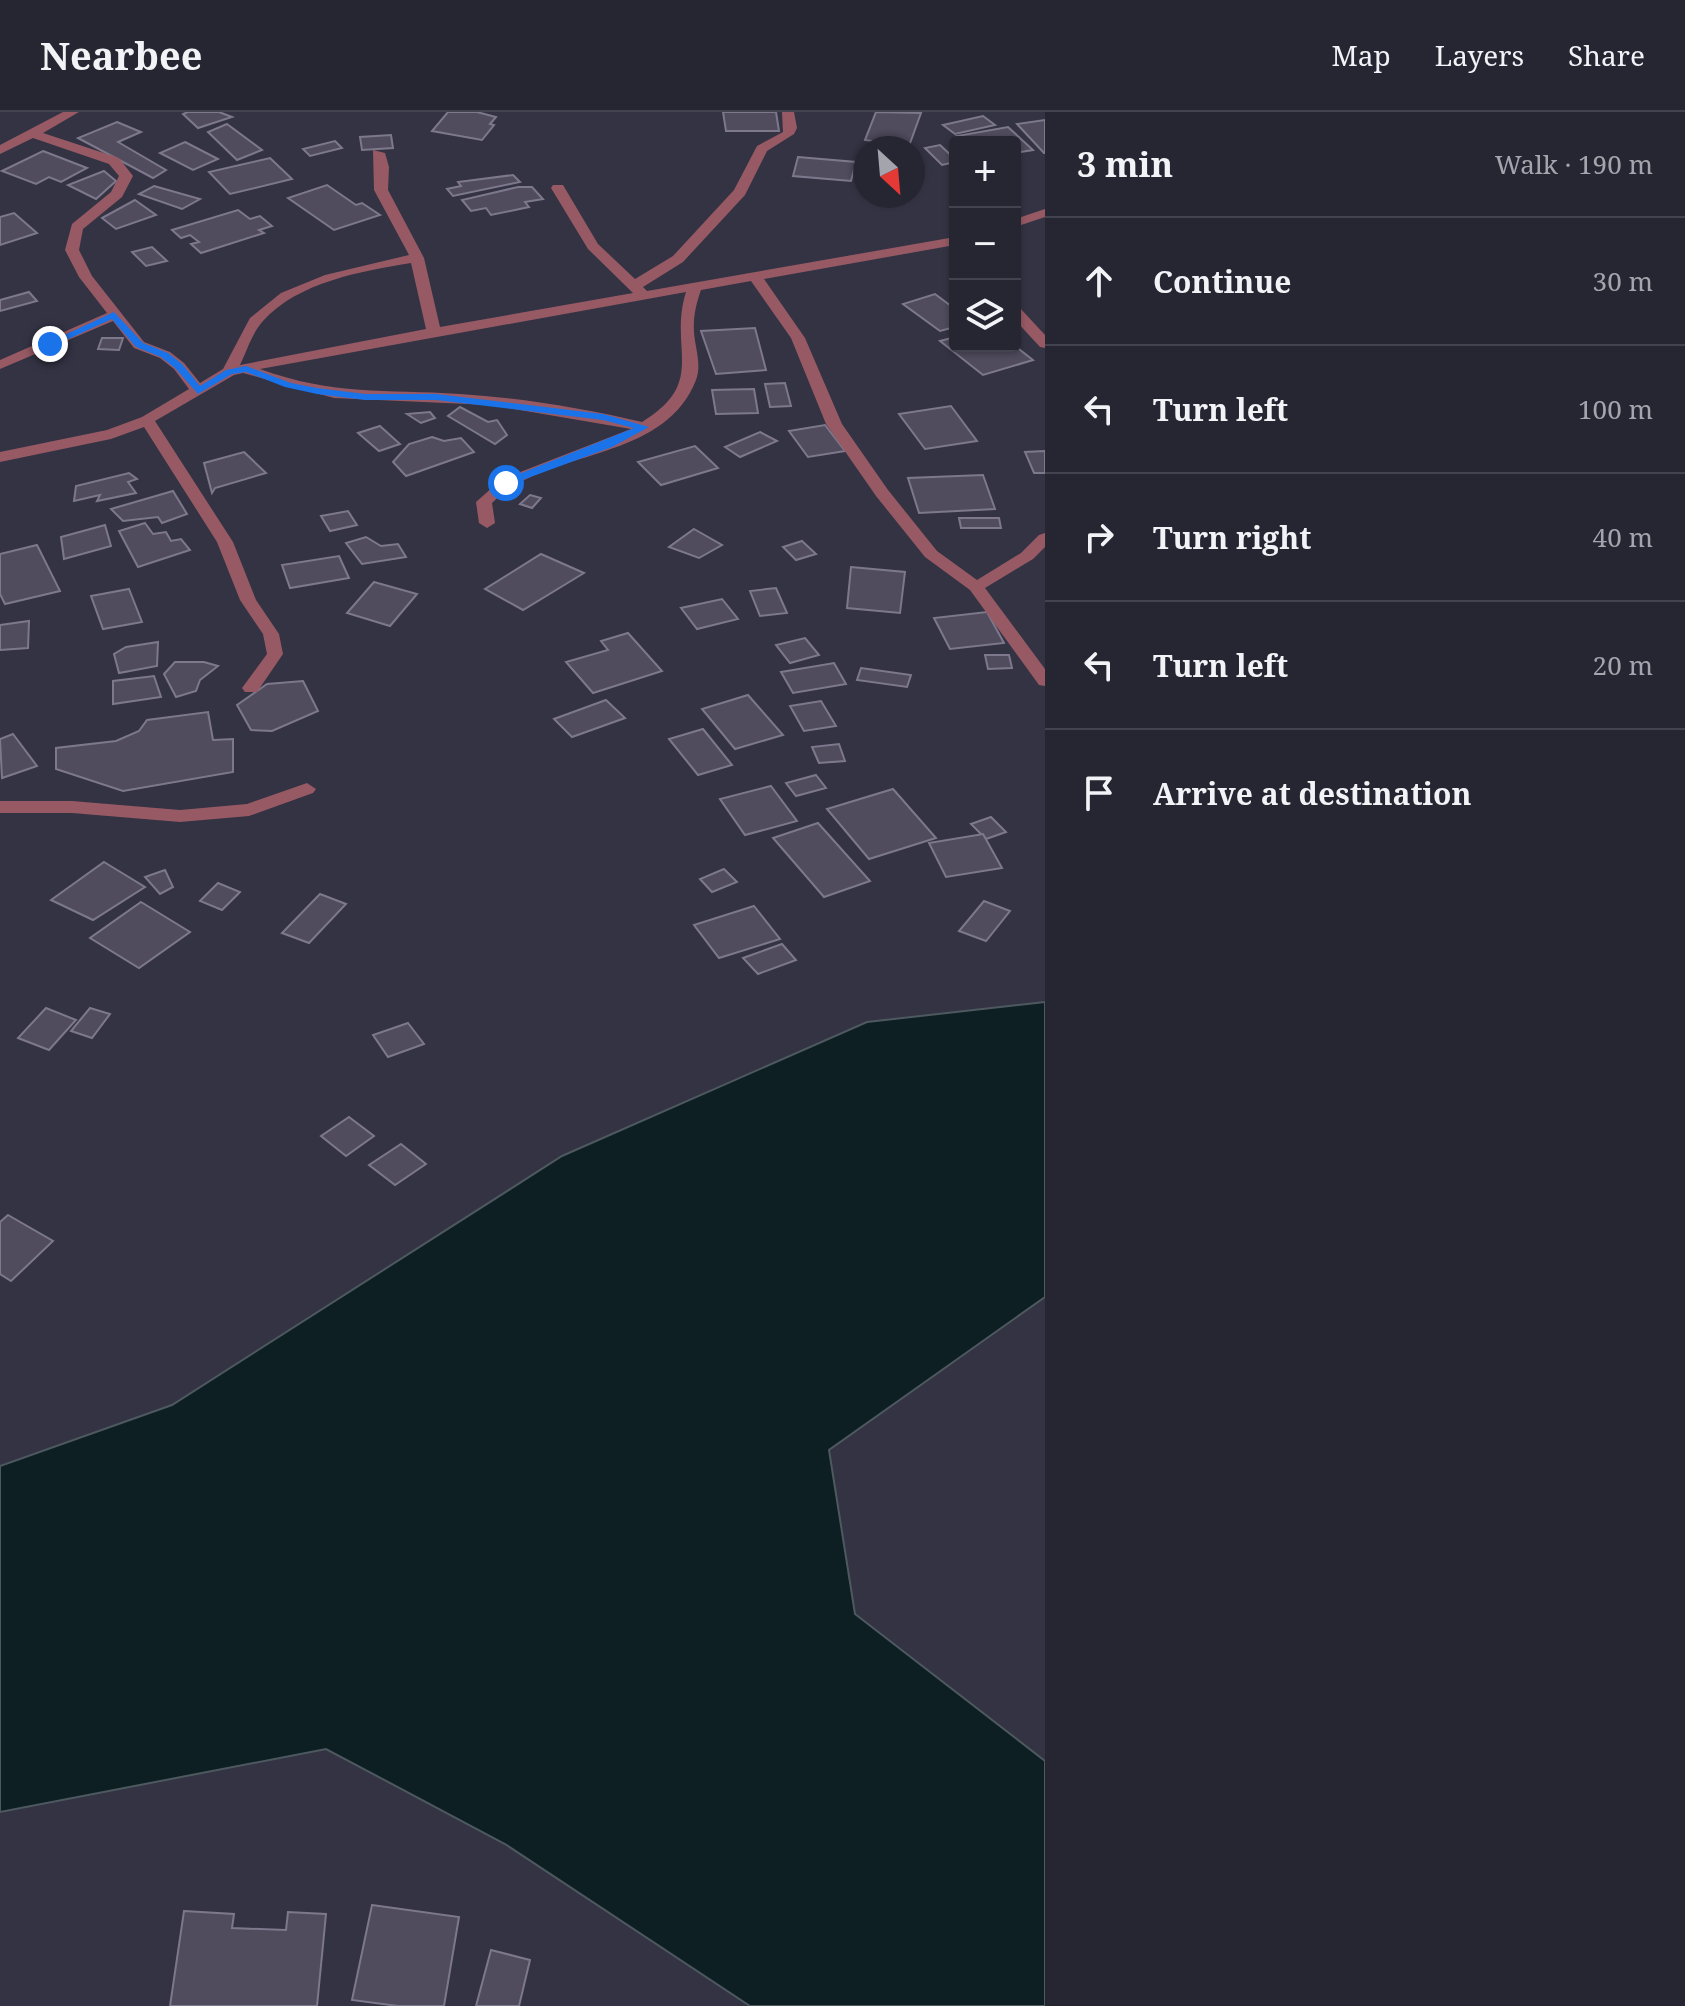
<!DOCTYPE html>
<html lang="en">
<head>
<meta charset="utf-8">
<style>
  :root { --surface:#262633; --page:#32323f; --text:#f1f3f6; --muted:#a4a5ac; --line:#42434e }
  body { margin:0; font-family:"Noto Serif",serif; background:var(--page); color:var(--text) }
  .controls { position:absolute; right:24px; top:24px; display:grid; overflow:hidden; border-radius:8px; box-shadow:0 2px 6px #0004 }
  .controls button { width:72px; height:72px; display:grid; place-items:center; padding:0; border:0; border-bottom:2px solid var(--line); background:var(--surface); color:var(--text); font:40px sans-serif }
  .compass { position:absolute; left:853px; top:24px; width:72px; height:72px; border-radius:50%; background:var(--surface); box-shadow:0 2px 6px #0004; rotate:154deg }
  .stop { position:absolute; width:24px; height:24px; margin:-18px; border:6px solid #1a73e8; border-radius:50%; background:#fff }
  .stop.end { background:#1a73e8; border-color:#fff; box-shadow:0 2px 8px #0008 }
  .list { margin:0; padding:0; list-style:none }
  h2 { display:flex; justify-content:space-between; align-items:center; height:104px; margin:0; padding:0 32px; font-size:34px }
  h2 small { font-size:26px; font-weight:400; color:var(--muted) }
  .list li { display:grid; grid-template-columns:52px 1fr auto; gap:24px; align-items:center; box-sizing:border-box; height:128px; padding:0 32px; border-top:2px solid var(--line) }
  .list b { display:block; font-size:30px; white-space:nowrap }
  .list em { font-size:26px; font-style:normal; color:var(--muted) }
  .icon { flex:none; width:44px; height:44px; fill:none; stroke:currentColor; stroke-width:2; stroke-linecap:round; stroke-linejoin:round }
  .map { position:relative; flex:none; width:1045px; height:1894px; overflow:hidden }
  header { display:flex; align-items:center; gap:48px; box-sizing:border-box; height:112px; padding:0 40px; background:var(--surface); border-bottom:2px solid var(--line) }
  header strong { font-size:38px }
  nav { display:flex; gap:44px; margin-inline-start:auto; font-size:28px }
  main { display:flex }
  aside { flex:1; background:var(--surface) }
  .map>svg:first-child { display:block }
</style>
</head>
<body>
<header>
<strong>Nearbee</strong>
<nav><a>Map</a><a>Layers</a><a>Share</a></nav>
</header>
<main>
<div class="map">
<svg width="1045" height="1894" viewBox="0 0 1045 1894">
  <rect width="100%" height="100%" fill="#334"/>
  <path fill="#0e1f23" stroke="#4d595f" stroke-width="2" d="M1045 890V1185L829 1338 855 1502 1045 1649V1894H750L505 1732 326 1637 0 1700V1354L172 1293 562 1044 867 910Z"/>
  <g fill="#504b5d" stroke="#7d788b" stroke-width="2">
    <path d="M188 0H219L232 5 198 16 183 2Z"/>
    <path d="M448 0H477L496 5 490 12 494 13 482 28 432 19Z"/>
    <path d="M723 0H776L779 19H726Z"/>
    <path d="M876 0 921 1 909 34 865 28Z"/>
    <path d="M983 4 995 13 955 22 943 13Z"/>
    <path d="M1045 8V41H1044L1017 12Z"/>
    <path d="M117 10 141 20 118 30 166 58 153 66 78 26Z"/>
    <path d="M227 12 262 38 237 48 208 20Z"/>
    <path d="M1008 15 1033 38 1015 41V30H964L957 24Z"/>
    <path d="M391 23 393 36 362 38 360 25Z"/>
    <path d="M335 29 342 36 310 44 303 37Z"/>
    <path d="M185 30 218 47 193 58 160 41Z"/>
    <path d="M940 33 955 47V50L942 53 925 36Z"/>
    <path d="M43 39 87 56 61 70 49 65 36 72 2 59Z"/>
    <path d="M798 45 856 50 851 69 793 64Z"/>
    <path d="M270 46 292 67 230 82 209 60Z"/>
    <path d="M104 59 116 69 96 87 68 73Z"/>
    <path d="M513 63 520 70 453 84 447 77 461 74 458 70Z"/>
    <path d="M327 73 356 93 362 91 380 103 334 118 288 86Z"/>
    <path d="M154 74 200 87 182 97 139 82Z"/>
    <path d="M518 75H532L543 87 525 90 529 95 491 103 486 96 471 99 462 88Z"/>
    <path d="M135 88 156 103 116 117 102 106Z"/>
    <path d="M238 98 250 107 260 104 272 114 259 118 264 121 201 141 191 132 199 130 190 123 181 126 172 118Z"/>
    <path d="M14 101 37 121 0 133V105Z"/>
    <path d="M152 135 167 149 146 154 132 140Z"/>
    <path d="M29 180 37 189 0 199V188Z"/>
    <path d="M935 182 955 197V215L940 219 903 192Z"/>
    <path d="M755 216 766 258 716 262 701 219Z"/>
    <path d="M955 225V234H1015L1033 248 983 263 940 229Z"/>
    <path d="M102 226H123L119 238 98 237Z"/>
    <path d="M785 271 791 294 770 295 765 272Z"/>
    <path d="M754 277 758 301 716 302 712 278Z"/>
    <path d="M951 294 977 329 925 337 899 302Z"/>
    <path d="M460 295 488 310 497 308 507 323 495 332 448 304Z"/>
    <path d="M430 300 435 306 421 311 407 302Z"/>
    <path d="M825 313 845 339 808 345 789 319Z"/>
    <path d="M380 314 400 332 379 339 358 321Z"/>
    <path d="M760 320 777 329 740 345 725 335Z"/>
    <path d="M432 325 444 329 461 326 474 340 406 364 393 350 409 332Z"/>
    <path d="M695 334 718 356 661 373 638 350Z"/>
    <path d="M1045 339V361H1034L1025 340Z"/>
    <path d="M244 340 266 361 215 376 212 381 204 351Z"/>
    <path d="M129 361 137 367 128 370 136 381 97 389 100 383 74 389 76 374Z"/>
    <path d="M983 363 995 397 919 401 908 366Z"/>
    <path d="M173 379 187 402 162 411 158 405 123 409 111 397Z"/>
    <path d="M530 383 541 386 532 396 520 392Z"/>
    <path d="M348 399 357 413 330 419 321 404Z"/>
    <path d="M959 406H999L1001 416H961Z"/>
    <path d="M145 411 153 422 166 420 171 429 181 427 190 438 138 455 119 419Z"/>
    <path d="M105 413 111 434 64 447 61 425Z"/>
    <path d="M694 417 722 433 699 446 669 435Z"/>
    <path d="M366 425 381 434 398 432 406 445 362 452 346 431Z"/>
    <path d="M802 429 816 442 796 448 783 435Z"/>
    <path d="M37 433 60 479 5 492 0 482V442Z"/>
    <path d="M541 442 584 461 523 498 485 477Z"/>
    <path d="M339 444 349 466 290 476 282 453Z"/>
    <path d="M851 455 905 460 900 501 847 496Z"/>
    <path d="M374 470 417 482 390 514 347 501Z"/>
    <path d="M776 476 787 501 760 504 750 479Z"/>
    <path d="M129 477 142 510 103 517 91 484Z"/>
    <path d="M722 487 738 507 697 517 681 496Z"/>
    <path d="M987 500 1004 531 950 537 934 506Z"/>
    <path d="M29 509 28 536 0 538V513Z"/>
    <path d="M628 521 662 559 593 581 566 550 608 538 601 529Z"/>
    <path d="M805 526 819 543 790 551 776 533Z"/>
    <path d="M158 530 157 554 119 561 114 542 126 535Z"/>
    <path d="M985 543H1009L1012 556 988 557Z"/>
    <path d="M175 550H204L218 554 200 568 196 579 176 585 164 562Z"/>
    <path d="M834 551 846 572 793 581 781 560Z"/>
    <path d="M861 556 911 563 907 575 857 568Z"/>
    <path d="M154 564 161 585 113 592V569Z"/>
    <path d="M303 569 318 599 272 619 251 618 237 593 267 572Z"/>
    <path d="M748 583 783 623 735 637 702 597Z"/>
    <path d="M606 588 625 606 572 625 554 607Z"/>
    <path d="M821 589 836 614 804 619 790 594Z"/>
    <path d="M208 600 213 628 233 627V660L123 679 56 657V636L116 629 139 619 147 608Z"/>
    <path d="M703 617 732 653 698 663 669 627Z"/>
    <path d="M13 622 37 654 2 666 0 627Z"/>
    <path d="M839 632 845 649 819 651 812 635Z"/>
    <path d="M816 663 826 676 796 684 786 671Z"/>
    <path d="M771 674 797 709 745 723 720 687Z"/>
    <path d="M893 677 936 726 869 747 827 697Z"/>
    <path d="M991 705 1006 720 986 727 971 712Z"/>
    <path d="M818 711 870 769 824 785 773 726Z"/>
    <path d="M983 722 1002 756 946 765 929 731Z"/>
    <path d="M104 750 145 775 93 808 51 788Z"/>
    <path d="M724 757 737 770 712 780 700 767Z"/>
    <path d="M165 758 173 775 160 782 145 765Z"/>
    <path d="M218 771 240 780 222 798 200 789Z"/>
    <path d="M320 782 346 792 309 831 282 821Z"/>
    <path d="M984 789 1010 799 986 829 959 819Z"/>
    <path d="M141 790 190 820 139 856 90 826Z"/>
    <path d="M754 794 780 827 719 846 694 813Z"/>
    <path d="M782 832 796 848 758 862 743 846Z"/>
    <path d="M46 896 76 908 49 938 18 926Z"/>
    <path d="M90 896 110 902 92 926 71 919Z"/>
    <path d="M408 911 424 932 388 945 373 923Z"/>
    <path d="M349 1005 374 1024 346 1044 321 1024Z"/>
    <path d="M401 1032 426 1052 395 1073 369 1053Z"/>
    <path d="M8 1103 53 1129 11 1169 0 1162V1110Z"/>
    <path d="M372 1793 459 1805 444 1894H398L352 1888Z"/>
    <path d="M184 1799 234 1802 232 1816 286 1818 288 1800 326 1802 317 1894H170Z"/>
    <path d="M491 1838 530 1848 519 1894H476Z"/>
  </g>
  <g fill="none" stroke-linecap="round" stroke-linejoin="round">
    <g fill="#975a64" fill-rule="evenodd">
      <path d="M63 0H79L43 21 119 46 133 64 122 85 83 117 79 138 92 164 144 230 170 240 184 251 200 271 223 257 250 206 281 181 325 163 409 143 374 78 373 38 385 41 389 55 388 78 424 146 440 215 633 181 588 137 551 76 553 73H563L598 132 635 167 673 144 734 78 757 34 783 20 782 0H794L797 16 794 22 767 39 745 83 683 150 643 175 647 179 955 125V133L764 167 805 226 842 312 888 378 937 439 977 468 1021 441 1039 423 1045 421V435L1033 447 985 476 1045 557V574L1039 573 970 478 925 445 876 384 826 312 791 226 751 169 701 178C696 192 693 205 694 220 695 236 702 252 696 268 663 352 547 335 492 391L495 411 487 416 479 411 476 390 502 367 631 317 490 293 334 286 243 261 234 263 155 309 233 430 256 488 279 522 283 542 257 580H245L242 576 267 542 263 522 240 488 217 430 144 315 111 327 0 350V340L107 318 142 305 189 277 174 257 160 246 134 236 113 209 0 257V248L107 201 79 165 65 138 72 112 111 80 119 64 109 52 33 26 0 42V33ZM411 151 426 217 240 253C247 239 252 221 263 209 298 170 362 159 411 151ZM686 180C668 237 708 270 642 310 582 296 521 286 460 282 385 277 334 284 260 257Z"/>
      <path d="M1045 97V105L1015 115V107Z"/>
      <path d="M1015 195 1020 196 1045 223V236L1040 235 1015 208Z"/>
      <path d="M307 671 316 677 313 681 249 704 180 710 72 701H0V689H72L180 698 247 692Z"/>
    </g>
  </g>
  <path fill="#1a73e8" d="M114 200 143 231 168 241 182 252 200 274 226 258 246 254 291 271 317 276 365 282H436L603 302 649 315 612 335 506 374 502 373V369L634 316 603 308 436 288H365L317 282 285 275 246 260 232 262 198 282 175 256 161 245 136 235 112 207 53 234 45 232Z"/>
</svg>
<div class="controls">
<button>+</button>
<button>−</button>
<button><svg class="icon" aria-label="layers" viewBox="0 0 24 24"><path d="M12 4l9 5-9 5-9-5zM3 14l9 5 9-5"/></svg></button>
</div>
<svg class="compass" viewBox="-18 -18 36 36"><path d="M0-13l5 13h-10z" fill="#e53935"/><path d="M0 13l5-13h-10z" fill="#a4a5ac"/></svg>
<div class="stop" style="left:506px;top:371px"></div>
<div class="stop end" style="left:50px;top:232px"></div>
</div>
<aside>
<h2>3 min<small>Walk · 190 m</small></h2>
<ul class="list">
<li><svg class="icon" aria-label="ahead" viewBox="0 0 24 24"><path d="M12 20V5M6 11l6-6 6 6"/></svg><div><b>Continue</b></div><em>30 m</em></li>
<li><svg class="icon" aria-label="left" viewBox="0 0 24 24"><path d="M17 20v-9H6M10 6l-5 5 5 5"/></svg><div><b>Turn left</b></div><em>100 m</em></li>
<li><svg class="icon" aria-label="right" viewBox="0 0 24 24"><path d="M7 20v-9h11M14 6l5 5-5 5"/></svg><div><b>Turn right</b></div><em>40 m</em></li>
<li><svg class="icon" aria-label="left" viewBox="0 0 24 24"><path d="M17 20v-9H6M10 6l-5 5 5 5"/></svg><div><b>Turn left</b></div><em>20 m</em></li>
<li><svg class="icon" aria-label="arrive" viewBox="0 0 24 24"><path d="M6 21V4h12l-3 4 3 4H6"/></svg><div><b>Arrive at destination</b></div></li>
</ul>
</aside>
</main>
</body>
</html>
